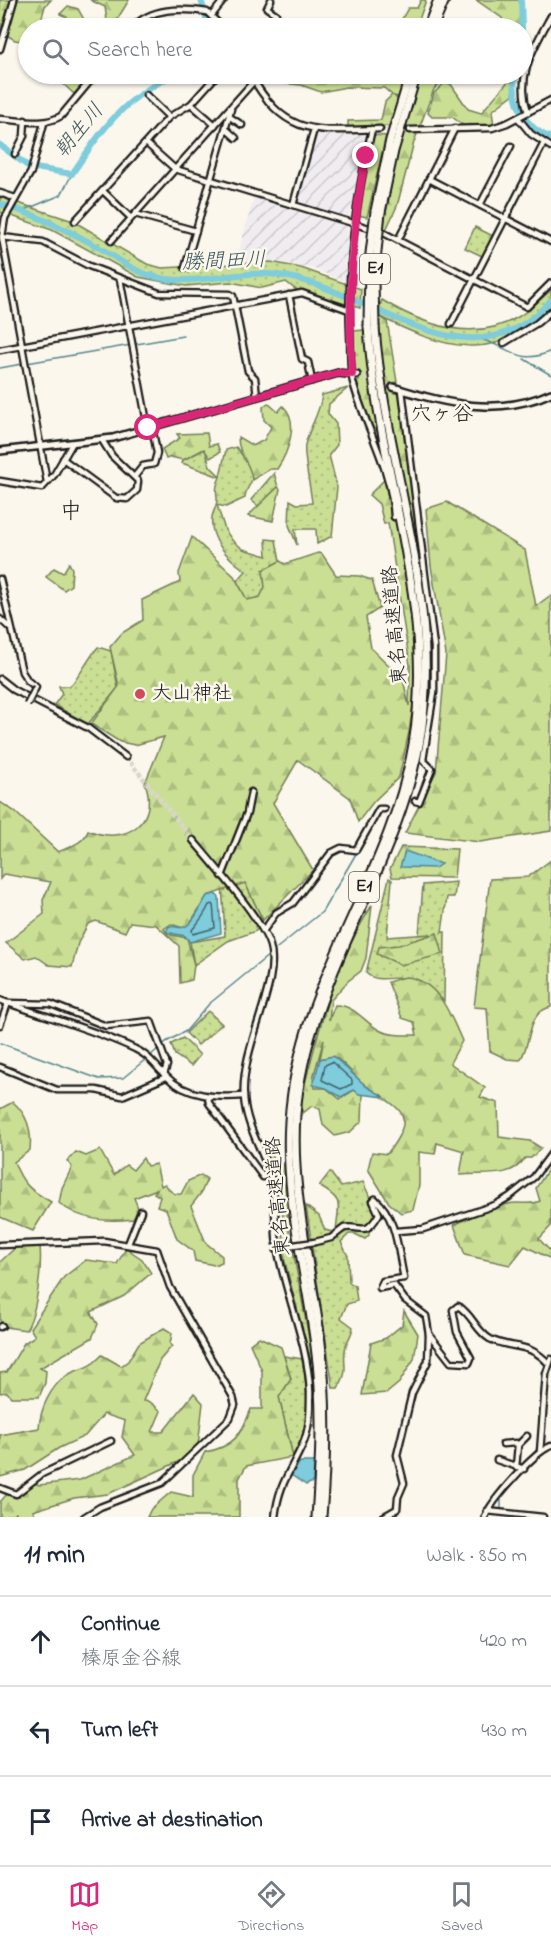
<!DOCTYPE html>
<html lang="en">
<head>
<meta charset="utf-8">
<style>
  :root { --surface:#fff; --page:#f6f6f7; --text:#1f2937; --muted:#747a83; --line:#e0e1e3; --accent:#db2777 }
  body { margin:0; font-family:"Indie Flower","Klee One",sans-serif; background:var(--page); color:var(--text) }
  .stop { position:absolute; width:18px; height:18px; margin:-14px; border:4px solid #db2777; border-radius:50%; background:#fff }
  .stop.end { background:#db2777; border-color:#fff; box-shadow:0 2px 6px #0008 }
  .list { margin:0; padding:0; list-style:none }
  h2 { display:flex; justify-content:space-between; align-items:center; height:78px; margin:0; padding:0 24px; font-size:26px }
  h2 small { font-size:20px; font-weight:400; color:var(--muted) }
  .list li { display:grid; grid-template-columns:39px 1fr auto; gap:18px; align-items:center; box-sizing:border-box; height:90px; padding:0 24px; border-top:2px solid var(--line) }
  .list b { display:block; font-size:22px; white-space:nowrap }
  .list p { margin:0; font-size:20px; white-space:nowrap; color:var(--muted) }
  .list em { font-size:20px; font-style:normal; color:var(--muted) }
  .icon { flex:none; width:33px; height:33px; fill:none; stroke:currentColor; stroke-width:2; stroke-linecap:round; stroke-linejoin:round }
  .map { position:relative; flex:none; width:551px; height:1517px; overflow:hidden }
  .search { position:absolute; background:var(--surface); box-shadow:0 2px 4px #0004; left:18px; right:18px; top:18px; height:66px; display:flex; align-items:center; gap:15px; box-sizing:border-box; padding:0 21px; border-radius:33px; color:var(--muted); font-size:22px }
  .sheet { height:348px; background:var(--surface) }
  nav { display:flex; justify-content:space-around; align-items:center; box-sizing:border-box; height:84px; border-top:2px solid var(--line); background:var(--surface); font-size:16px; color:var(--muted) }
  nav a { display:grid; justify-items:center; gap:3px }
  nav .on { color:var(--accent) }
  .map>svg:first-child { display:block }
</style>
</head>
<body>
<div class="map">
<svg width="551" height="1517" viewBox="0 0 551 1517">
  <defs>
    <pattern id="industrial-furrows" width="10" height="10" patternUnits="userSpaceOnUse" patternTransform="scale(1.5)"><rect width="10" height="10" fill="#f0ecf0"/><path d="M-1 1l2-2M0 10L10 0M9 11l2-2" fill="none" stroke="#cdcacd"/></pattern>
    <pattern id="grass-dots" width="8" height="8" patternUnits="userSpaceOnUse" patternTransform="scale(1.5)"><rect width="8" height="8" fill="#cadf94"/><path d="M2 2h.1M6 6h.1" fill="none" stroke="#adbf7f" stroke-width="1.8" stroke-linecap="round"/></pattern>
    <pattern id="forest-firs" width="22" height="20" patternUnits="userSpaceOnUse" patternTransform="scale(1.5)"><rect width="22" height="20" fill="#cadf94"/><path d="M5 1l3.5 6h-7zM16 11l3.5 6h-7z" fill="#adbf7f"/></pattern>
  </defs>
  <rect width="100%" height="100%" fill="#fbf7ec"/>
  <filter id="ink" filterUnits="userSpaceOnUse"><feTurbulence type="fractalNoise" baseFrequency=".0167" numOctaves="2"/><feDisplacementMap in="SourceGraphic" scale="12" xChannelSelector="R" yChannelSelector="G"/><feConvolveMatrix kernelMatrix="1 2 1 2 8 2 1 2 1" color-interpolation-filters="sRGB"/></filter>
  <g filter="url(#ink)">
    <g fill="url(#industrial-furrows)">
      <path d="M317 134 368 135 349 217 295 203Z"/>
      <path d="M254 197 348 224 346 282 314 269 274 261H236Z"/>
    </g>
    <g fill="url(#grass-dots)" stroke="#737e58" stroke-width="1.5">
      <path d="M0 197 73 221 147 264 162 268 271 262 301 268 361 289 360 308 295 289 286 282 262 288 230 282 186 286 138 277 52 230 0 212Z"/>
      <path d="M475 227 493 236 482 256 465 248Z"/>
      <path d="M551 290V307C497 367 440 348 377 315L382 300C423 325 474 343 518 317 530 310 541 299 551 290Z"/>
      <path d="M348 388 329 404 328 414 336 424 337 445 329 455 337 487 332 536 317 544 316 529H295L297 545 289 525 290 500 297 504 312 503C311 489 303 457 305 445 309 428 320 413 322 395Z"/>
      <path d="M236 447C241 454 255 470 252 479 250 487 245 489 245 498L226 507 217 505 225 530 232 540 243 549 267 556 266 539 276 540 280 561 263 570 265 587 260 598 247 600 237 581 246 571C229 559 209 540 212 517 213 511 218 504 217 498 216 489 216 486 220 477L182 463 183 460 205 449 210 466 220 476 226 450Z"/>
      <path d="M274 473 278 487 258 506 251 500Z"/>
      <path d="M98 647 111 651 118 688 88 724 54 705 62 694 59 686H70C82 674 87 660 98 647Z"/>
      <path d="M389 878 392 880 387 937 431 934 419 935 423 885 456 882 454 897H447L442 932H445L444 1001C433 991 419 978 403 978 391 977 376 983 366 973Z"/>
      <path d="M222 882 245 883 263 920 256 931 228 941 194 965 190 942 225 936Z"/>
      <path d="M208 1011 222 1024 198 1045 186 1033Z"/>
      <path d="M183 1038 200 1055 191 1066 175 1055 171 1044Z"/>
      <path d="M259 1139 276 1161 284 1165 288 1224 313 1360 311 1363 284 1258 282 1192 277 1188Z"/>
      <path d="M330 1172 341 1187 363 1182 377 1213 368 1227 369 1235 365 1239 355 1234H349L341 1242 348 1256 349 1282 355 1286 357 1301 347 1304 341 1318 353 1327C352 1335 348 1339 346 1345 341 1365 351 1368 338 1388H333L306 1206 319 1216 325 1230 336 1233C337 1205 347 1202 319 1186Z"/>
      <path d="M284 1356 302 1359C308 1391 312 1428 293 1457L279 1397 291 1379Z"/>
    </g>
    <g fill="url(#forest-firs)" stroke="#737e58" stroke-width="1.5">
      <path d="M0 0H51L45 6 39 28H28V42L15 40 1 32Z"/>
      <path d="M90 0H129L112 28H108L105 7Z"/>
      <path d="M421 0H426L416 28H397L408 8H417Z"/>
      <path d="M476 0H520L523 35V38L522 28H504L502 18Z"/>
      <path d="M68 6 78 9 86 23 100 28H71L67 17 60 14Z"/>
      <path d="M63 74H92L74 94 58 79Z"/>
      <path d="M272 74H406L398 97 394 96 398 100 389 126 348 127V121L381 120 385 102 392 95 384 88 346 87 321 92 301 85 281 83Z"/>
      <path d="M422 74H446L445 79 434 89 414 142 397 206 385 232 383 230 398 146Z"/>
      <path d="M511 78 515 93 492 111 494 126 463 125 452 117H432L428 113 434 93 448 80 468 109 481 113Z"/>
      <path d="M372 135 386 136 367 217 358 215Z"/>
      <path d="M377 315 387 321 397 382 392 384V392L400 395 417 518 421 564C406 481 383 400 377 315Z"/>
      <path d="M364 330 378 439 371 426 356 382 359 381V373L355 372 353 331Z"/>
      <path d="M268 403 278 412 283 406C300 421 288 453 277 469H270L252 480C252 465 238 456 238 437L253 446 264 440 271 427 264 420 263 407Z"/>
      <path d="M207 433 209 446 217 444 220 452 210 458 204 449 183 460 171 457 166 459 162 449 180 438 177 434Z"/>
      <path d="M384 480 404 553 415 619 417 679 409 732 399 777 374 801 358 822 350 798 298 760 273 803 313 870 263 920 245 883 207 896 189 925 183 928 171 924 164 929 168 934 187 938 194 965 192 980 180 983 179 946 156 925 130 922 125 932 96 921 88 924 78 943 72 967 49 965 36 956 25 959 6 943 44 914 43 900 51 882 4 874 0 879V802L14 811 58 852C69 847 85 843 88 830 124 846 160 823 145 783L164 737 135 745 120 742 91 724 119 686 110 647 122 633 143 620 142 600 180 582 179 573 192 537 234 576 247 600 260 597 265 587 263 570 280 561 285 564 318 553 322 554 336 575 359 576 372 580 380 608 366 617 371 648 403 679 409 706 410 665 388 523 384 524 379 504 369 495Z"/>
      <path d="M278 487 280 489 273 521 248 516Z"/>
      <path d="M447 502 525 550 536 606 551 595V831L480 842 405 833 436 772 446 654 431 566 426 509Z"/>
      <path d="M69 563 72 569 71 585 64 590 46 577 54 568 63 573Z"/>
      <path d="M401 847 457 849 454 878 392 877 390 869Z"/>
      <path d="M551 860V1007C526 1012 532 1044 520 1060L507 1059 490 1051 487 1008 474 1007 490 879 528 877Z"/>
      <path d="M372 905 366 958 361 971 348 981 331 1000 329 1020 335 1005C355 1005 363 1021 379 1030 390 1036 405 1035 417 1035L414 1022 402 1018 388 982C393 981 402 977 407 977 439 981 451 1016 462 1041L450 1063 485 1088 480 1097 498 1103 499 1137 530 1141 541 1148 531 1158H525C511 1180 483 1172 460 1175L464 1151 437 1143 435 1154 419 1152V1185L413 1210 401 1213 389 1203 368 1169 372 1152 387 1154C417 1113 403 1112 368 1087 355 1078 347 1064 333 1056L320 1059 324 1039 313 1078 315 1088H326L340 1099 354 1090 363 1094 362 1121 350 1132 335 1136 323 1125 320 1109 312 1106 303 1113 301 1099C320 1027 332 969 372 905Z"/>
      <path d="M437 933 443 954 401 965 377 954 379 947 399 945Z"/>
      <path d="M13 1102C28 1115 32 1132 30 1150L14 1162C23 1185 30 1190 51 1202L33 1231 0 1217V1109Z"/>
      <path d="M100 1150 114 1175 126 1165 133 1170 143 1158 147 1166 156 1164 161 1186 165 1184C170 1191 173 1195 181 1194L188 1181 201 1175 207 1179 201 1193 191 1206 206 1243 222 1256V1262L214 1265 195 1261 193 1251 177 1239 166 1209 157 1206 160 1197 154 1193 157 1189 134 1198 139 1210 133 1219C106 1222 81 1221 59 1203L62 1188 72 1167 67 1161 76 1152 86 1156Z"/>
      <path d="M551 1165V1226L539 1239 551 1252V1259L525 1246 510 1265 465 1255 454 1225C470 1217 490 1209 508 1204 520 1201 529 1206 540 1201L536 1188Z"/>
      <path d="M40 1246C42 1267 37 1313 26 1330L5 1327 0 1321V1262L16 1247Z"/>
      <path d="M126 1248 142 1259 151 1273 124 1296 91 1312 98 1324 92 1338 40 1368 46 1371 45 1383 39 1397H11L7 1392 0 1393V1373L7 1372 24 1343 35 1336 30 1328 64 1277 86 1260 117 1264Z"/>
      <path d="M404 1311 418 1334 414 1359 399 1383 387 1393 362 1395 371 1343 386 1338 402 1325Z"/>
      <path d="M164 1328 172 1333 170 1344 172 1346 160 1360 143 1401 150 1402 161 1411 152 1432H163L194 1393 203 1403 198 1446 182 1460 108 1494 74 1498 33 1511 35 1514 31 1517H19L16 1513 12 1517H0V1502L7 1494 19 1497 17 1494 35 1483 39 1485 80 1480 135 1455 122 1437 125 1421 104 1414 85 1436 59 1448 25 1470 0 1477V1435L39 1428C40 1410 50 1387 66 1376 81 1366 86 1372 102 1355L121 1366 128 1361 139 1343Z"/>
      <path d="M259 1337 281 1347 291 1379 279 1397 293 1457 246 1466 239 1479V1517H147L151 1509 171 1492 193 1497V1475L205 1452C234 1447 241 1435 251 1409H262V1371L250 1344Z"/>
    </g>
    <g fill="#7eccdc" stroke="#57868f" stroke-width="1.5">
      <path d="M405 851 441 864 435 868 400 867Z"/>
      <path d="M215 894 219 897 221 933 190 942 185 936 166 932 169 926C174 926 179 929 184 927 193 925 202 903 207 896Z"/>
      <path d="M333 1056 367 1087 385 1097 359 1094 354 1090 341 1097 326 1088 313 1085 320 1059Z"/>
      <path d="M300 1462H314L313 1482 306 1485 291 1475Z"/>
    </g>
    <g fill="none" stroke-linecap="round" stroke-linejoin="round">
      <g stroke="#436269" stroke-width="1.5">
        <path d="M213 904 215 928 193 934 192 930C199 922 205 914 209 905Z"/>
        <path d="M332 1062 352 1080V1084L341 1089 322 1080 325 1065Z"/>
      </g>
      <g stroke="#57868f" stroke-width="1.5">
        <path d="M22 211 61 195 72 174"/>
        <path d="M483 340C511 348 520 366 551 351"/>
        <path d="M524 359 551 375"/>
        <path d="M27 363 183 336"/>
        <path d="M0 368 22 364"/>
        <path d="M272 952 322 912 357 852"/>
        <path d="M0 1043 99 1079 123 1078 146 1059"/>
        <path d="M150 1056 166 1042 186 1031 209 1004 269 955"/>
        <path d="M542 1393 544 1377"/>
        <path d="M523 1465 538 1448"/>
        <path d="M501 1510V1497"/>
      </g>
      <g stroke="#7eccdc" stroke-width="6">
        <path d="M201 0 206 15V28"/>
        <path d="M521 0 522 28"/>
        <path d="M515 74C511 102 525 128 551 138"/>
        <path d="M0 145 29 167"/>
        <path d="M35 168 72 174C103 128 124 97 176 74"/>
        <path d="M0 204C35 214 68 230 100 248 117 258 133 271 152 276 193 288 236 269 278 275 369 287 470 394 551 300"/>
      </g>
      <g stroke="#dad6cd" stroke-width="4.5" stroke-dasharray="4.5 2" stroke-linecap="butt">
        <path d="M380 129 410 130"/>
        <path d="M126 757 193 840"/>
        <path d="M384 809 415 801"/>
      </g>
      <path stroke="#dad6cd" stroke-width="5" stroke-dasharray="5 2.5" stroke-linecap="butt" d="M357 375 393 387"/>
      <g stroke="#1c1c1c" stroke-width="9">
        <g id="minor">
          <path d="M212 15 224 0"/>
          <path d="M132 28C151 7 181 8 207 12L223 28"/>
          <path d="M271 28 276 22V14L267 8 271 0"/>
          <path d="M0 49 14 0"/>
          <path d="M250 74C285 137 314 131 380 129"/>
          <path d="M146 95 169 117"/>
          <path d="M191 104 215 125"/>
          <path d="M528 112C515 76 534 47 551 16"/>
          <path d="M230 117 242 125"/>
          <path d="M518 118 531 134 551 147"/>
          <path d="M0 119C21 120 43 127 61 116L96 74"/>
          <path d="M44 123 31 172 5 218 2 237 47 482"/>
          <path d="M226 129 236 138"/>
          <path d="M372 129C356 197 347 263 350 332 351 348 349 367 353 382 365 427 392 469 394 517"/>
          <path d="M410 130 492 128 507 123 551 100"/>
          <path d="M146 143 175 169 382 232 527 307 551 283"/>
          <path d="M15 154 24 136 25 120"/>
          <path d="M429 179 551 242"/>
          <path d="M103 191 131 218"/>
          <path d="M0 193 15 198"/>
          <path d="M293 205 314 129"/>
          <path d="M480 205 511 146"/>
          <path d="M135 214 254 81"/>
          <path d="M75 221 169 117 191 104 218 74"/>
          <path d="M2 237 43 242 89 266 159 293 230 294 233 296 248 371 255 378 257 396"/>
          <path d="M398 240 455 128"/>
          <path d="M111 241 135 214 196 231"/>
          <path d="M185 268 231 109"/>
          <path d="M120 279 148 428"/>
          <path d="M289 295 302 359 308 362 312 381"/>
          <path d="M451 324 544 143"/>
          <path d="M504 343 537 323 551 311"/>
          <path d="M0 350 302 293 349 310"/>
          <path d="M402 390 434 647V692L423 760 432 769 419 802 415 801"/>
          <path d="M63 459 116 498 127 499 137 490 138 481 112 456 102 440"/>
          <path d="M135 476 143 466 154 464 157 453 152 427"/>
          <path d="M0 481 42 488 54 475 72 444"/>
          <path d="M0 579 22 672 28 681 36 687"/>
          <path d="M0 619 11 629"/>
          <path d="M0 679 14 690 88 728 126 757"/>
          <path d="M193 840C213 864 262 919 270 946 281 984 240 1047 244 1097 246 1127 263 1150 271 1178 277 1201 274 1223 277 1246 285 1295 308 1342 310 1392 310 1410 310 1430 302 1446 289 1474 279 1484 275 1517"/>
          <path d="M222 876 247 813 251 792"/>
          <path d="M264 930 276 913 293 903 331 853 341 848 356 850 379 809H384"/>
          <path d="M0 1000C45 1017 91 1028 135 1049 149 1055 155 1066 166 1076 186 1097 217 1098 244 1096"/>
          <path d="M0 1025 8 1003 51 1004 106 1026 151 1021 167 1065 164 1074"/>
          <path d="M0 1067 57 1090H96L122 1096 166 1077"/>
          <path d="M208 1097 209 1103 263 1177"/>
          <path d="M375 1199C397 1217 398 1252 404 1278L383 1281 380 1288 394 1285 405 1300 426 1316 429 1334 428 1361 412 1393 397 1455 404 1483 398 1497 397 1509 383 1517"/>
          <path d="M396 1231 423 1229 495 1205 509 1197 534 1177 551 1154"/>
          <path d="M315 1242 331 1238 344 1228C362 1225 365 1238 379 1214L373 1201 375 1199"/>
          <path d="M128 1244 141 1211"/>
          <path d="M0 1245 104 1241 157 1250 170 1287 233 1397 235 1405 230 1418 162 1483 100 1507 84 1517"/>
          <path d="M0 1327 2 1326"/>
          <path d="M429 1334 451 1362 469 1363 471 1358 457 1332 453 1310 458 1306C472 1314 476 1331 490 1339 512 1350 529 1341 549 1364"/>
          <path d="M503 1444 516 1443 518 1445 516 1467"/>
          <path d="M518 1445 527 1436"/>
          <path d="M540 1452 546 1374 551 1359"/>
          <path d="M497 1460 524 1469"/>
          <path d="M0 1488 16 1494 42 1474 111 1441"/>
          <path d="M487 1511 543 1517"/>
          <path d="M485 1517C492 1500 534 1452 551 1446"/>
        </g>
      </g>
      <g stroke="#1c1c1c" stroke-width="10">
        <g id="major">
          <path d="M393 387C445 404 499 417 551 393"/>
          <path d="M0 451 113 438 338 373 357 375"/>
        </g>
      </g>
      <g stroke="#1c1c1c" stroke-width="11">
        <g id="highway">
          <path d="M427 28 438 0"/>
          <path d="M433 28 445 0"/>
          <path d="M375 211 390 140 410 74"/>
          <path d="M381 212 394 151 417 74"/>
          <path d="M316 1517C320 1460 323 1403 315 1346 306 1271 284 1197 289 1121 298 979 390 879 413 744 437 601 376 467 368 326"/>
          <path d="M322 1517C327 1456 328 1395 320 1334 310 1261 291 1189 296 1115 306 982 395 874 419 745 445 604 385 466 375 327"/>
        </g>
      </g>
      <use href="#minor" stroke="#fbf7ec" stroke-width="4.5"/>
      <use href="#major" stroke="#fbf7ec" stroke-width="5"/>
      <use href="#highway" stroke="#fbf7ec" stroke-width="7"/>
      <g stroke="#1c1c1c" stroke-width="9" stroke-linecap="butt">
        <g id="minor-bridge">
          <path d="M27 705 36 687"/>
          <path d="M272 1248 315 1242"/>
        </g>
      </g>
      <g stroke="#1c1c1c" stroke-width="11" stroke-linecap="butt">
        <g id="highway-bridge">
          <path d="M368 326 369 262 375 211"/>
          <path d="M375 327 374 281 381 212"/>
        </g>
      </g>
      <use href="#minor-bridge" stroke="#fbf7ec" stroke-width="4.5"/>
      <use href="#highway-bridge" stroke="#fbf7ec" stroke-width="7"/>
    </g>
  </g>
  <g fill="none" stroke-linecap="round" stroke-linejoin="round" filter="url(#ink)">
    <path stroke="#db2777" stroke-width="8" d="M148 428 338 373 352 374C348 300 351 230 366 156"/>
  </g>
  <circle fill="#d1495b" stroke="#fbf7ec" stroke-width="2" cx="140" cy="694" r="6"/>
  <g text-anchor="middle" dominant-baseline="central" stroke-width="5" stroke-linejoin="round" paint-order="stroke">
    <g fill="#fbf7ec" stroke="#5f5e5a" stroke-width="1.5">
      <rect x="360" y="254" width="30" height="30" rx="4.5"/>
      <rect x="349" y="872" width="30" height="30" rx="4.5"/>
    </g>
    <g font-size="18" font-weight="bold" fill="#1c1c1c">
      <text x="375" y="269">E1</text>
      <text x="364" y="887">E1</text>
    </g>
    <g font-size="20" fill="#1c1c1c" stroke="#fbf7ec">
      <text transform="translate(396 625) rotate(-95)">東名高速道路</text>
      <text transform="translate(279 1196) rotate(-95)">東名高速道路</text>
    </g>
    <g font-size="20" fill="#1c1c1c" stroke="#fbf7ec" text-anchor="start">
      <text x="152" y="694">大山神社</text>
    </g>
    <g font-size="21" font-style="italic" fill="#3e5a5f" stroke="#fbf7ec">
      <text transform="translate(80 131) rotate(-50)">朝生川</text>
      <text transform="translate(224 262) rotate(-2)">勝間田川</text>
    </g>
    <g font-size="21" fill="#1c1c1c" stroke="#fbf7ec">
      <text x="442" y="415">穴ヶ谷</text>
    </g>
    <g font-size="22" fill="#1c1c1c" stroke="#fbf7ec">
      <text x="71" y="513">中</text>
    </g>
  </g>
</svg>
<div class="stop" style="left:148px;top:428px"></div>
<div class="stop end" style="left:366px;top:156px"></div>
<div class="search"><svg class="icon" aria-label="search" viewBox="0 0 24 24"><circle cx="10" cy="10" r="6"/><path d="M15 15l6 6"/></svg>Search here</div>
</div>
<section class="sheet">
<h2>11 min<small>Walk · 850 m</small></h2>
<ul class="list">
<li><svg class="icon" aria-label="ahead" viewBox="0 0 24 24"><path d="M12 20V5M6 11l6-6 6 6"/></svg><div><b>Continue</b><p>榛原金谷線</p></div><em>420 m</em></li>
<li><svg class="icon" aria-label="left" viewBox="0 0 24 24"><path d="M17 20v-9H6M10 6l-5 5 5 5"/></svg><div><b>Turn left</b></div><em>430 m</em></li>
<li><svg class="icon" aria-label="arrive" viewBox="0 0 24 24"><path d="M6 21V4h12l-3 4 3 4H6"/></svg><div><b>Arrive at destination</b></div></li>
</ul>
</section>
<nav>
<a class="on"><svg class="icon" aria-label="map" viewBox="0 0 24 24"><path d="M3 6l6-2 6 2 6-2v14l-6 2-6-2-6 2zM9 4v14M15 6v14"/></svg>Map</a>
<a><svg class="icon" aria-label="directions" viewBox="0 0 24 24"><path d="M12 3l9 9-9 9-9-9zM9 14v-3h6M13 9l2 2-2 2"/></svg>Directions</a>
<a><svg class="icon" aria-label="saved" viewBox="0 0 24 24"><path d="M7 4h10v16l-5-4-5 4z"/></svg>Saved</a>
</nav>
</body>
</html>
